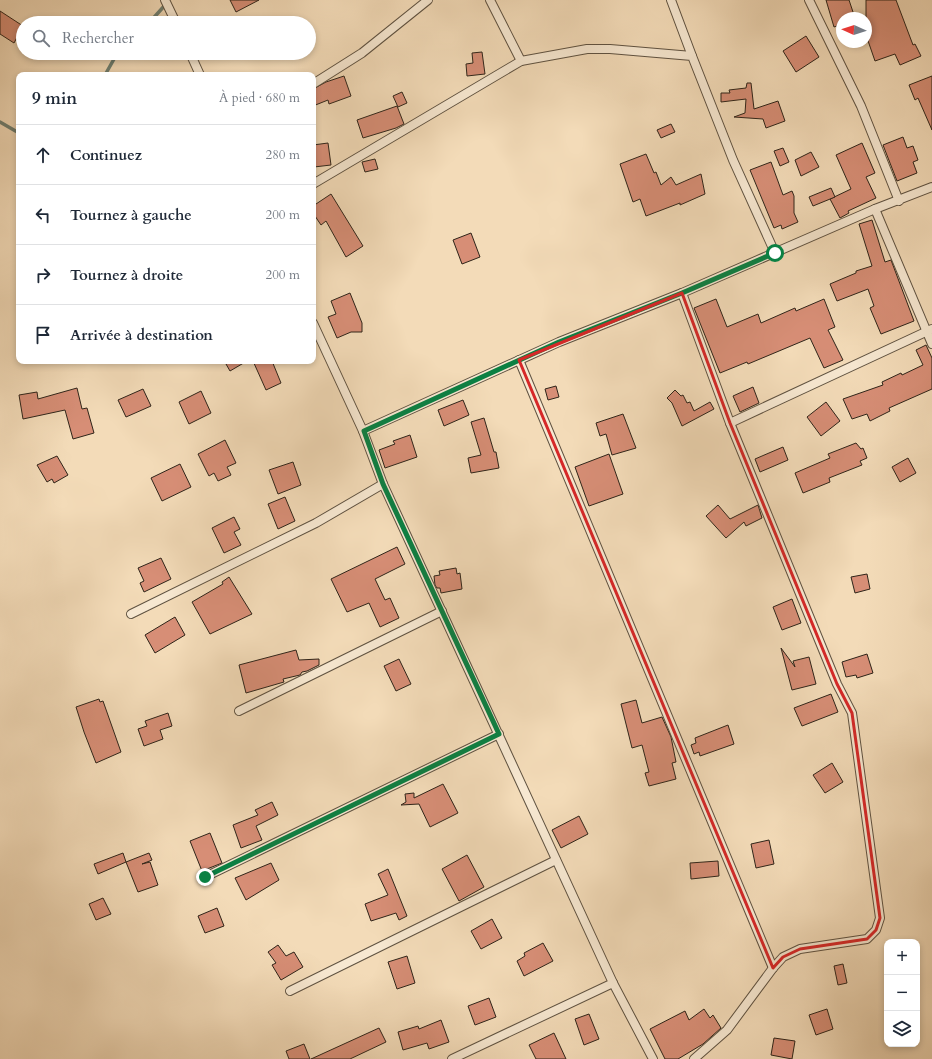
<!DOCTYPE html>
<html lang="fr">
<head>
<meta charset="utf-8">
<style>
  :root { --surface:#fff; --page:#f6f6f7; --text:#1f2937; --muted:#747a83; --line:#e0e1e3 }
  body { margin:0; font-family:Cardo,serif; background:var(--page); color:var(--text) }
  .controls { position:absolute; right:12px; bottom:12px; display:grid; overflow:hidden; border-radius:8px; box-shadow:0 2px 6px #0003 }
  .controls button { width:36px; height:36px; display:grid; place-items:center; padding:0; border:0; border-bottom:1px solid var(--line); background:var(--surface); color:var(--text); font:20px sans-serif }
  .compass { position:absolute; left:836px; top:12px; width:36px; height:36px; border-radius:50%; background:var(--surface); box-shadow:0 2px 6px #0003; rotate:273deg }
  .stop { position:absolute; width:12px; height:12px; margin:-9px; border:3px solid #0b8043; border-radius:50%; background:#fff }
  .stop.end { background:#0b8043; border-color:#fff; box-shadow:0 1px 4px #0008 }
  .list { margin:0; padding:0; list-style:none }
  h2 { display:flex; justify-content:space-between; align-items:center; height:52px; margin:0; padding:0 16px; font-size:17px }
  h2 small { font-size:13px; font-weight:400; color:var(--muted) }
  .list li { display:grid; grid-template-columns:26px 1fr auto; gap:12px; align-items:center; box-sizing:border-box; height:60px; padding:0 16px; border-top:1px solid var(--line) }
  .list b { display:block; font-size:15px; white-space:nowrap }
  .list em { font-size:13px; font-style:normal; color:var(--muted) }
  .icon { flex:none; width:22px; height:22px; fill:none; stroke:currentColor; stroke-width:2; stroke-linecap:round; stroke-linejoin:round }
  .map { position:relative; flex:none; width:932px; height:1059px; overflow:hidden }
  .search { position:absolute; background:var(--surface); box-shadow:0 2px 6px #0003; left:16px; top:16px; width:300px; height:44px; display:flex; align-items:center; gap:10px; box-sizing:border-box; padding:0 14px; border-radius:22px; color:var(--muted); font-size:15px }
  .panel { position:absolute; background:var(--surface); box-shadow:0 2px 6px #0003; left:16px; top:72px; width:300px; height:292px; border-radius:8px }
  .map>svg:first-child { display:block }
</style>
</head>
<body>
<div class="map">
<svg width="932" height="1059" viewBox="0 0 932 1059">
  <rect width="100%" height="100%" fill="#f3dbb8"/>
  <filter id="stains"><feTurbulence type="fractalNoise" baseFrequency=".005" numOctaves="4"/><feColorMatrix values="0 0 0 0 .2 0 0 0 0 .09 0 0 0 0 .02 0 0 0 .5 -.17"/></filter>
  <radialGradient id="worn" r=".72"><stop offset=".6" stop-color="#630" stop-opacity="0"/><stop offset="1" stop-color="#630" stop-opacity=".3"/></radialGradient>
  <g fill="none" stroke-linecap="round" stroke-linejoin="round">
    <g stroke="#6f7f71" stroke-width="3.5">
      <path d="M149 23 166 4"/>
      <path d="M105 75 114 59 120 53"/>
      <path d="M0 122 19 133"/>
    </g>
  </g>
  <g fill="#d78e76" stroke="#2e2419">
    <path d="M230 0H259L236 12Z"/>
    <path d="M826 0H849L855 18H842V24L834 27Z"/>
    <path d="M866 0H896L913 45 915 44 921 56 900 65 895 54 875 61 866 35Z"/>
    <path d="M0 11 23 26 14 43 0 34Z"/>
    <path d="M806 36 819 57 796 72 783 51Z"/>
    <path d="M482 52 485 74 467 76 466 64 473 63 472 53Z"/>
    <path d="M344 76 351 96 329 104 328 100 313 106V89L326 82Z"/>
    <path d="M932 76V130L918 98 915 100 909 85Z"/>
    <path d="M747 83H751L754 109 778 101 785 121 766 128 763 119 734 117 745 113 746 99 721 102V93H730L729 90 746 88Z"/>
    <path d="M402 92 407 103 398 107 393 96Z"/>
    <path d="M397 106 404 124 396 128 363 138 357 120Z"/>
    <path d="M671 124 675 132 661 138 657 130Z"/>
    <path d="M903 137 907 148 913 146 918 160 913 162 917 173 897 181 883 145Z"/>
    <path d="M328 143 331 165 314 167 313 145Z"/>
    <path d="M862 143 875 173 866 177 876 198 848 211 849 213 840 218 830 199 851 189 836 155Z"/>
    <path d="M783 148 789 162 780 166 774 151Z"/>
    <path d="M811 152 819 167 801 176 795 160Z"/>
    <path d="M646 154 654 173 656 172 661 185 671 177 676 185 701 174 705 194 680 205V203L646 216 640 199 633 202 620 164Z"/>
    <path d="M375 159 378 169 365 172 362 162Z"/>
    <path d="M771 162 783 195 792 191 794 196V213L798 222 782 229 781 225 774 228 750 170Z"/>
    <path d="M831 188 835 197 813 206 809 197Z"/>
    <path d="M331 194 363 246 346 257 326 221 321 225 313 213V206Z"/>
    <path d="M872 220 885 262 891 260 914 321 881 334 870 308 874 306 868 289 837 301 830 284 856 273V271L872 266 859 224Z"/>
    <path d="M471 233 480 257 462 264 453 240Z"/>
    <path d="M350 293 362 323V332H351L337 338 328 317 336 314 331 301Z"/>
    <path d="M716 299 727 327 758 314 761 323 795 308 796 311 824 299 835 327 828 330 843 360 824 368 810 338 748 364 747 362 720 373 694 308Z"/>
    <path d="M926 345 932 358V389L889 408 890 411 870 421 867 414 852 419 843 399 883 385 882 382 901 373 902 375 923 365 916 350Z"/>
    <path d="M230 361H247L230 371 226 364Z"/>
    <path d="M253 361H272L281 383 266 390Z"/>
    <path d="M556 386 559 397 548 400 545 389Z"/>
    <path d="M753 387 759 403 740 412 733 396Z"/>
    <path d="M77 388 82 409 87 408 94 433 73 439 65 410 23 419 19 395 37 392 38 399Z"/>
    <path d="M143 389 151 406 126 417 118 400Z"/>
    <path d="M675 390 681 396 683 395 687 403 690 402 694 411 710 402 714 409 682 426 672 403 667 398Z"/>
    <path d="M201 391 211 413 189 424 179 402Z"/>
    <path d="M463 400 469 415 444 426 438 410Z"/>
    <path d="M826 402 840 421 821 436 807 417Z"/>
    <path d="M623 414 636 448 612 455 606 434 600 436 596 423Z"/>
    <path d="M484 418 494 452H496L499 468 471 473 468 458 481 455 471 422Z"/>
    <path d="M410 435 417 457 385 468 379 450 395 444 393 441Z"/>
    <path d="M225 440 236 463 227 467 231 475 218 481 214 473 209 476 198 454Z"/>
    <path d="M856 443 861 449 863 448 867 458 860 461 862 465 829 478 830 482 803 493 795 473 830 458 828 454Z"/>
    <path d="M783 447 788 460 760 472 755 459Z"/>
    <path d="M609 454 623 494 589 506 575 467Z"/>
    <path d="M57 456 68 475 54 483 52 479 47 482 37 465Z"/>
    <path d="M908 458 916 473 900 482 892 467Z"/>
    <path d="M293 462 301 485 278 494 269 470Z"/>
    <path d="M180 464 191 487 162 501 151 478Z"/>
    <path d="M285 497 295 521 278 529 268 504Z"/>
    <path d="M718 505 730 519 758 505 762 518 746 526 744 522 726 538 706 516Z"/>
    <path d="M234 517 240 529 234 532 241 545 224 553 212 528Z"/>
    <path d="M397 547 405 564 375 579 385 600 390 598 399 618 380 627 369 603 347 612 331 579Z"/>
    <path d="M161 558 171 579 144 592 140 583 144 581 138 568Z"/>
    <path d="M456 568 457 574 460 573 462 589 441 593 440 588H437L435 585 434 576 440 575 439 571Z"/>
    <path d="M867 574 870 589 855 593 851 577Z"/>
    <path d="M229 577 252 614 210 634 192 602 223 584 222 582Z"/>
    <path d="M792 599 801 623 782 630 773 607Z"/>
    <path d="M175 617 185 635 155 653 145 635Z"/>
    <path d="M781 648 795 667 793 661 809 657 816 684 792 690Z"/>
    <path d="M296 650 299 660 319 659V665L307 671 302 672 300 675 283 679 284 682 246 693 239 665Z"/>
    <path d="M867 654 873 673 857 678 856 675 846 677 842 662Z"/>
    <path d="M399 659 411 684 396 691 384 666Z"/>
    <path d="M831 694 838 712 802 726 794 708Z"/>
    <path d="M99 699 100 702 103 701 121 752 96 763 84 732 76 707Z"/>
    <path d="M636 700 642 723 662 717 671 737 676 762 672 763 676 779 649 786 645 773 649 772 642 745 632 748 621 704Z"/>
    <path d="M168 713 172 726 160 730 163 739 144 746 138 729 147 726 145 721Z"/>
    <path d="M728 725 734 744 700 756 699 752 694 754 691 745 696 743 695 738Z"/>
    <path d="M832 763 843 782 825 793 813 775Z"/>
    <path d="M443 784 458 813 430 827 419 804 401 805 406 802 405 794 414 793V798Z"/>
    <path d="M272 802 278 815 256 826 262 840 241 848 233 825 258 815 255 810Z"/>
    <path d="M579 816 588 834 561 848 552 830Z"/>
    <path d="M210 833 222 863 202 871 190 841Z"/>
    <path d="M769 840 774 864 756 868 751 844Z"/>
    <path d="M123 853 126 862 149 853 152 860 142 864 150 862 158 885 138 892 126 862 98 874 94 864Z"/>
    <path d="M467 855 484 887 459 901 442 869Z"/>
    <path d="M718 861 719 876 691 879 690 863Z"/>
    <path d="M271 863 279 880 246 900 235 878Z"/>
    <path d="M388 869 407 916 399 920 396 913 371 921 365 904 388 895 378 874Z"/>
    <path d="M103 898 111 914 96 920 89 904Z"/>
    <path d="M217 908 224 926 205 933 198 916Z"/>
    <path d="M492 919 502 938 481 949 471 931Z"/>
    <path d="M543 943 553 961 524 976 517 961 525 956 524 953Z"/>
    <path d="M278 945 286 956 294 952 303 967 281 980 272 965 276 963 268 952Z"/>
    <path d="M407 956 415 983 397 989 388 962Z"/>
    <path d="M843 964 847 983 838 985 834 966Z"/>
    <path d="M489 998 496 1017 475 1025 468 1006Z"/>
    <path d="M704 1009 710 1018 713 1015 721 1028 703 1044 678 1059H665L650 1029 685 1011 689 1020Z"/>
    <path d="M827 1009 833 1029 816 1035 809 1015Z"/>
    <path d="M589 1014 599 1039 584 1045 575 1019Z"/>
    <path d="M441 1020 449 1042 429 1049 427 1043 403 1050 398 1032 418 1026 419 1029Z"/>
    <path d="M379 1028 386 1042 350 1059H311Z"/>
    <path d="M554 1033 566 1059H536L529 1045Z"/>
    <path d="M774 1038 795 1041 792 1059 771 1055Z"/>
    <path d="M304 1044 310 1059H289L286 1051Z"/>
  </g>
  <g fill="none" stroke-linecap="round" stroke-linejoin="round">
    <g stroke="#5f5241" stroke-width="10">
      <g id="minor">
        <path d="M165 0 176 23"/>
        <path d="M490 0 521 61"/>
        <path d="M671 0 692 56"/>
        <path d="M809 0 861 106 899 201"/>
        <path d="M190 53 200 75"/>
        <path d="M313 84 362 53 428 0"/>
        <path d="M313 184 521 61 587 49H610L692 56 733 160 775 253"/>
        <path d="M875 209 932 344"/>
        <path d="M682 293 730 423 932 329"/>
        <path d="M313 323 363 431 383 484 613 983 653 1059"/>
        <path d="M519 360 773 968"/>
        <path d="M363 431 559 342 682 293 875 209 932 187"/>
        <path d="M131 614 316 523 383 484"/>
        <path d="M239 711 442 611"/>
        <path d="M205 877 499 734"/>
        <path d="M290 991 556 860"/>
        <path d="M452 1059 613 983"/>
        <path d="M694 1059 727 1030 773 968 783 957 800 949 867 939 876 930 880 918 852 713 837 684 730 423"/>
      </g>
    </g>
    <use href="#minor" stroke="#f7e8d1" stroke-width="8"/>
  </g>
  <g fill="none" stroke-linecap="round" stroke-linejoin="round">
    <path stroke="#0b8043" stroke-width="5" d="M205 877 499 734 383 484 364 431 559 342 682 293 775 253"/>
  </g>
  <path fill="none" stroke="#d62828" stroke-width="3" stroke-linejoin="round" d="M682 293 730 423 837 684 852 713 880 918 876 930 867 939 800 949 783 957 773 968 519 360Z"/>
  <rect width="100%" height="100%" filter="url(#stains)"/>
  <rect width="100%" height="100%" fill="url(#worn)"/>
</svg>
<div class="controls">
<button>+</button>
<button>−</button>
<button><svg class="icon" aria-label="layers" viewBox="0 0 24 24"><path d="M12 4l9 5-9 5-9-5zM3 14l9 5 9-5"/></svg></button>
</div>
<svg class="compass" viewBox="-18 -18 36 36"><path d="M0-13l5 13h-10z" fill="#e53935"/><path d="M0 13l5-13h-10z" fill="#747a83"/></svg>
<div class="stop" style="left:775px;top:253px"></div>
<div class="stop end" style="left:205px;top:877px"></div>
<div class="search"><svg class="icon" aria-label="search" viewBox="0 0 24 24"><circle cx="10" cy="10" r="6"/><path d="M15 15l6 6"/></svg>Rechercher</div>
<section class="panel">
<h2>9 min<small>À pied · 680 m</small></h2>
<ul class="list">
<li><svg class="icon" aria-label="ahead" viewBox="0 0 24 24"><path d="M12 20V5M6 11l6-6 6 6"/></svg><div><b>Continuez</b></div><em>280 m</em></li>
<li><svg class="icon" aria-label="left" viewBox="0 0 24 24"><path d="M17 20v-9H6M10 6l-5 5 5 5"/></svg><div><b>Tournez à gauche</b></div><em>200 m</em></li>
<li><svg class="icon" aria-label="right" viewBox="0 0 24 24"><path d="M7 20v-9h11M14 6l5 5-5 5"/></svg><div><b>Tournez à droite</b></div><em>200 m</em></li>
<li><svg class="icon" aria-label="arrive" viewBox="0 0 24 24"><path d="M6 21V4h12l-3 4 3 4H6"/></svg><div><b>Arrivée à destination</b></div></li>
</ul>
</section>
</div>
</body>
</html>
